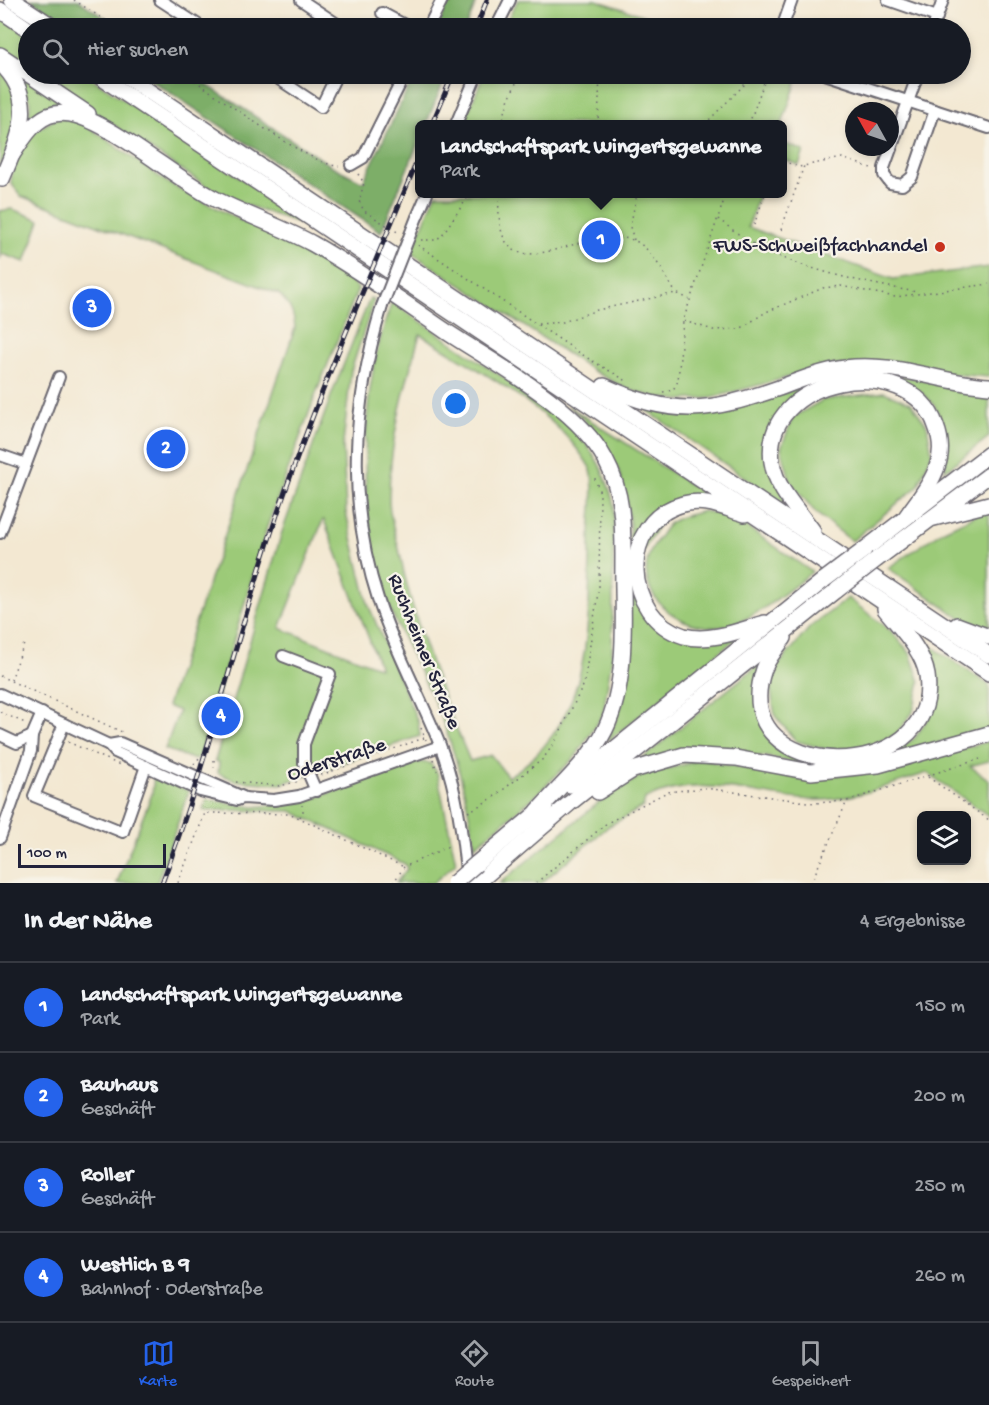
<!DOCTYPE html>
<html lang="de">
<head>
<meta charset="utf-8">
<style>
  :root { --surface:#171b24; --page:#20242c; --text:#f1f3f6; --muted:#9ea1a6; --line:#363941; --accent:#2563eb }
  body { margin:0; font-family:"Gochi Hand",sans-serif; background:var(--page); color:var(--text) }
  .controls { position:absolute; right:18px; bottom:18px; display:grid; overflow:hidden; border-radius:9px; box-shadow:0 3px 9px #0003 }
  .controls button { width:54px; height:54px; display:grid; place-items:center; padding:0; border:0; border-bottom:2px solid var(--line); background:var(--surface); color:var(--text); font:30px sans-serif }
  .compass { position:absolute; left:845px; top:102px; width:54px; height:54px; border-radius:50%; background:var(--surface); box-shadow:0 3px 9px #0003; rotate:310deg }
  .scale { position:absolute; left:18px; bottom:15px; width:148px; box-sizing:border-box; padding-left:6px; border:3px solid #22223b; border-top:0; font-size:16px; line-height:21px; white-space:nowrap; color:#22223b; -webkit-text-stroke:4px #f7f3e8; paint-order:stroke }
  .you { position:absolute; left:456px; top:404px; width:21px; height:21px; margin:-15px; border:4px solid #fff; border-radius:50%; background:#1a73e8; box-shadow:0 0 0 9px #1a73e833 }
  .badge { display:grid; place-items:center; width:39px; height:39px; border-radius:50%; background:var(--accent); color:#fff; font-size:20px; font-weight:700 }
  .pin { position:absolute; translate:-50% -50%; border:3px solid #fff; box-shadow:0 2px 6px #0006 }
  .popup { position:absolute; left:415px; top:120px; width:372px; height:78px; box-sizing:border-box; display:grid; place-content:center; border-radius:9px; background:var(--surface); filter:drop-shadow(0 2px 4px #0005); font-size:20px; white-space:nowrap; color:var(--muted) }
  .popup b { font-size:22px; color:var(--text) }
  .popup::after { content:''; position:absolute; left:50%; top:100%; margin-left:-12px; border:12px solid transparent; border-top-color:var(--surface) }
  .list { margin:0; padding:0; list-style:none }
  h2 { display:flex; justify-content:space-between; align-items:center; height:78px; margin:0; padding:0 24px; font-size:26px }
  h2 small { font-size:20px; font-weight:400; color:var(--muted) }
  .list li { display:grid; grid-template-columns:39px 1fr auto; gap:18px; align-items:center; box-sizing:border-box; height:90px; padding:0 24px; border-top:2px solid var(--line) }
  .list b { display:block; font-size:22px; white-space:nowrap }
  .list p { margin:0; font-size:20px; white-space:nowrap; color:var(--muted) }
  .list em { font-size:20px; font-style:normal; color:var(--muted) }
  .icon { flex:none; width:33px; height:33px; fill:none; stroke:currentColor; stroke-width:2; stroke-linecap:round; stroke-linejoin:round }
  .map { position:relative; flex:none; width:989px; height:883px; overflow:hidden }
  .search { position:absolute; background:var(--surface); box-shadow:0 3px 9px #0003; left:18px; right:18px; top:18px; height:66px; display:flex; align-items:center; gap:15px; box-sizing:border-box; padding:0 21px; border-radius:33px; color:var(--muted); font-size:22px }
  .sheet { height:438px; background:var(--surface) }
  nav { display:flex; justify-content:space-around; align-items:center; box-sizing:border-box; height:84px; border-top:2px solid var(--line); background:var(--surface); font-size:16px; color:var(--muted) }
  nav a { display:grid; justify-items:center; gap:3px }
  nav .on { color:var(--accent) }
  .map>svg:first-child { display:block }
</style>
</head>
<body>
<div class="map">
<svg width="989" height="883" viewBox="0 0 989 883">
  <rect width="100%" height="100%" fill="#f7f3e8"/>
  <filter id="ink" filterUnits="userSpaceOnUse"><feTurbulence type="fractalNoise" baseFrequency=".0167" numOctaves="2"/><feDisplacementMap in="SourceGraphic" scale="12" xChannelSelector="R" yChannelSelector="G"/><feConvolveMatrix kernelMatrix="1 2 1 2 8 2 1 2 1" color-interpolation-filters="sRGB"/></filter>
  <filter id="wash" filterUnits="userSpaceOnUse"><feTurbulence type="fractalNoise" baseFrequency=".008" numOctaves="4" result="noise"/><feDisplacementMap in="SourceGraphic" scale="24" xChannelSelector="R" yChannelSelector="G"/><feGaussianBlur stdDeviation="1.35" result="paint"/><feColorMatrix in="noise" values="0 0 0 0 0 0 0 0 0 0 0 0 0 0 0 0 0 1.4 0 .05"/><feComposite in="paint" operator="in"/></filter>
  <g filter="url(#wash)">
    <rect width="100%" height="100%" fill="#f3e8d2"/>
    <g fill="#9cca78" stroke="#5f765a" stroke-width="1.5" fill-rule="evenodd">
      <path d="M518 0H596L681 28H503Z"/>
      <path d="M0 16 28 35V69L0 49Z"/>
      <path d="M0 68 21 101 16 131 0 169Z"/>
      <path d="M15 72 67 106 29 120 30 101Z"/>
      <path d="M36 74H85L319 230 246 205 212 190Z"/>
      <path d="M484 74H794L799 75 782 124H463Z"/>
      <path d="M57 118 80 121 170 184 248 224 297 242 341 269 358 289 317 391 267 527 200 755 195 760 165 749 179 711 167 706 295 328C294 313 290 305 279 294L21 196 11 183 12 172 27 135Z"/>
      <path d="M783 143 804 151 799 165 783 159Z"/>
      <path d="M436 194H759L748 227 893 279 989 267V377L833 365 711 398 679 400 654 397 627 389 597 373 411 253Z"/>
      <path d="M12 209 40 220 25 262 2 254 0 259V211Z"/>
      <path d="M370 298 374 300 351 371 343 444 346 513 368 604 418 722 420 736 281 784 237 781 218 773 219 762 215 761 282 532 331 396ZM323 520H324L380 668 280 628Z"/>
      <path d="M392 302 557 414C587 439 605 466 614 505L612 657 603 714 576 756 533 798 475 846C467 800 457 754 438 710 422 672 400 637 386 598 356 510 359 388 392 302ZM420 334C476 370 557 409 590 468 596 478 591 518 590 531 589 623 595 722 508 777L491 755 470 761C441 692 413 623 399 549 395 533 389 516 389 500 389 442 404 389 420 334Z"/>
      <path d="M879 375 916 378 978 395H989V437L945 471 947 441 943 424 934 405 922 393 894 379 825 383 774 423 785 505 646 410 672 412 738 406 820 382Z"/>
      <path d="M884 392 911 403 927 425 932 453 918 486 852 541 816 513 791 483 781 448 793 417 823 400Z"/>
      <path d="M568 406 710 497 671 504 632 570 665 630 737 638 607 742 623 702 630 527 626 495 618 469 605 446 583 419Z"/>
      <path d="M703 511 731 516 812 572C790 589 747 626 719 627 670 630 624 583 658 539 662 533 667 524 673 521 681 516 694 514 703 511Z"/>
      <path d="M982 512H989V627L966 622 888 568 944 530Z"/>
      <path d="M848 598 891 631 910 653 920 682 913 712 896 735 865 747 828 750 796 741 775 716 771 691 775 669 810 627Z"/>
      <path d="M919 638 989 685V730L859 763 804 765 763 756 634 765 761 663 756 687 783 749 806 761 825 764 870 758 897 750 915 738 930 715 936 688 933 668Z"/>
      <path d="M989 741V761L970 766 989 780V816L927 773C891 784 854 800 816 800 756 799 705 771 645 799L643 807 609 826 541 883H500L598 803 642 775 703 760 802 779 886 770Z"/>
      <path d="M419 762 430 763 437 772 456 863 433 883H396L407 869 405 864 291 811 203 810 207 799 254 807 306 801Z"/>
      <path d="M154 776 189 791 157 883H117L152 794Z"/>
    </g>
    <g fill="#7dae68" stroke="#506852" stroke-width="1.5">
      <path d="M31 0H78L121 28H74Z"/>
      <path d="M450 0H477L466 28H437Z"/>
      <path d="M142 74H190L330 165 363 182 415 74H447L426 124H420L419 141 381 232Z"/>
    </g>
  </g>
  <g filter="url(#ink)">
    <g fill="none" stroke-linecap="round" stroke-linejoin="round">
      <g stroke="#6b6770" stroke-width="14">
        <g id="minor">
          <path d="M160 0 203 28"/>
          <path d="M301 0 343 28"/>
          <path d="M888 0 937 17"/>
          <path d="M382 13 410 28"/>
          <path d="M428 28 442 0"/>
          <path d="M496 28 510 0"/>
          <path d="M782 28 792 0"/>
          <path d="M933 28 943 0"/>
          <path d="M271 74 321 107 337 74"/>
          <path d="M825 74 989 128"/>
          <path d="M918 74 884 168V175L890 183 902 185 912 177 935 110"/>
          <path d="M456 124 477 74"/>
          <path d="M351 165 363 158 405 74"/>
          <path d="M417 217 427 194"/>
          <path d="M382 306C352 406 346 501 379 602 395 651 421 697 440 745 457 789 463 836 467 883"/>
          <path d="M0 455 26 464 0 533"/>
          <path d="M26 464 59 377"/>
          <path d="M283 656 330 674 304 744V763L316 791"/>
          <path d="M0 694 109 745 115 752 200 791 237 800 243 798 274 800 299 796 440 746"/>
          <path d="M64 724 34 796 123 832 146 766"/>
          <path d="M0 735 17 743 32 736"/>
          <path d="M109 745 120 743 243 797"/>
          <path d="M0 838 31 751 32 736 42 713"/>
        </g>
      </g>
      <g stroke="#6b6770" stroke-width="18">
        <g id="highway">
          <path d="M12 0 55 28"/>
          <path d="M0 10 28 29"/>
          <path d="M0 55 88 114"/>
          <path d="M0 63C39 99 19 138 2 179"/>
          <path d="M96 74 989 673"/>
          <path d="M123 74 989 655"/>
          <path d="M12 155C26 134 40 108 70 114 112 122 175 179 217 200 249 216 282 227 313 244 359 270 403 302 447 332 497 365 576 406 605 459 628 501 622 543 623 589 624 634 625 689 605 730 590 760 560 786 538 811"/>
          <path d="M604 386C673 418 710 412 779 388 800 380 823 371 845 368 894 361 941 383 989 386"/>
          <path d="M745 514C724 508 705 498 683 504 618 521 622 617 684 636 709 643 741 630 765 623"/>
          <path d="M934 518 989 504"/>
          <path d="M813 531C798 510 776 489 772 462 760 376 910 349 936 426 941 439 942 454 937 467 931 485 917 501 906 517"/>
          <path d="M864 550 989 454"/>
          <path d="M877 559 989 475"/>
          <path d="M957 625 989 637"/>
          <path d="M784 638C777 647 768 658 764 669 723 787 943 788 927 675 923 650 900 628 885 609"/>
          <path d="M570 785 824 580"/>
          <path d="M598 792 633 770 684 755 736 758 811 772 878 765 989 734"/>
          <path d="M476 864 545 806"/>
          <path d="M477 883 570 803 837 590"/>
        </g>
      </g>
      <g stroke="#6b6770" stroke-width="1.5" stroke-dasharray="1.5 4.5" stroke-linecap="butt">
        <path d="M74 0 117 28"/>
        <path d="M185 74C213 92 312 167 339 166"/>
        <path d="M502 124 508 101 520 74"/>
        <path d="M598 124 600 74"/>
        <path d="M705 124 755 74"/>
        <path d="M749 124 767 74"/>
        <path d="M783 161 799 167 842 158 874 169"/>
        <path d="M358 174 364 183 359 201 364 211 399 233"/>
        <path d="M499 194C493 307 576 222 633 240 652 247 665 277 676 293"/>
        <path d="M718 219C733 230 748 242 765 250 809 271 869 284 917 292"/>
        <path d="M754 225 765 194"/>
        <path d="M781 230 804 166"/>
        <path d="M421 240H436L442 235 470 194"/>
        <path d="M634 240 630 227 637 194"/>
        <path d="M418 245 589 359 627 381"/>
        <path d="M684 321 713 330 740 329 766 312 823 288 841 286 895 297 989 284"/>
        <path d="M538 324 563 322 597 310 676 293 689 299"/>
        <path d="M663 392 673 390 678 381 683 321 726 194"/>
        <path d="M0 676 122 732"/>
        <path d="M11 680 24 644"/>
        <path d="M0 712 25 723"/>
        <path d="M421 728 426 740"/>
        <path d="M68 742 122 766"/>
        <path d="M433 759 437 771"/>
        <path d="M214 760V772"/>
        <path d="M194 764 201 756"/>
        <path d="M321 775 424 738"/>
        <path d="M928 777 989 820"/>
        <path d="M236 782 280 786 299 781"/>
        <path d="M468 812 491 799 543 759 555 742 584 684 599 586 600 493 594 476"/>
        <path d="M300 817 303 811 302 805"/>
        <path d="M178 883 205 813 291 814 404 867"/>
        <path d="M393 883 404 867 451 845"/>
        <path d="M536 883 607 823 667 792 705 788 814 803 847 801 980 759"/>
        <path d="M811 883 847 801"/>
      </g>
      <use href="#minor" stroke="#fff" stroke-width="10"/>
      <use href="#highway" stroke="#fff" stroke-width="15"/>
      <g stroke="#22223b" stroke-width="5">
        <g id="rail">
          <path d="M476 28 487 0"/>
          <path d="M432 124 453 74"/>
          <path d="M162 883C206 766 234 645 273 527 315 400 369 278 420 154"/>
        </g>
      </g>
      <use href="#rail" stroke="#f7f3e8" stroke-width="3" stroke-dasharray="9" stroke-linecap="butt"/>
      <g stroke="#6b6770" stroke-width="14" stroke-linecap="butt">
        <path id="minor-bridge" d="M382 306 417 217"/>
      </g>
      <g stroke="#6b6770" stroke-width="18" stroke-linecap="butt">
        <g id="highway-bridge">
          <path d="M824 580 864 550"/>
          <path d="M837 590 877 559"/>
          <path d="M454 883 476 864"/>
        </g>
      </g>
      <use href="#minor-bridge" stroke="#fff" stroke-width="10"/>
      <use href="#highway-bridge" stroke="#fff" stroke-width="15"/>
    </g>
  </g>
  <circle fill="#c8321e" stroke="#f7f3e8" stroke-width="2" cx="940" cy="247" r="6"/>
  <g text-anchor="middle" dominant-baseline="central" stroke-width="4.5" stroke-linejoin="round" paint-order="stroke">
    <g font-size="21" fill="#22223b" stroke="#f7f3e8" text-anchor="end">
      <text x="928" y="247">FWS-Schweißfachhandel</text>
    </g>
    <g font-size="21" fill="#22223b" stroke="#f7f3e8">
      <text transform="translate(423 652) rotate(68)">Ruchheimer Straße</text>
      <text transform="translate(337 761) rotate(-18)">Oderstraße</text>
    </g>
  </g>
</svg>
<div class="controls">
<button><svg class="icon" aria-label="layers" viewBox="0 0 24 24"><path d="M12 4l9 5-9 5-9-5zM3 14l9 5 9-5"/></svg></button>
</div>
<svg class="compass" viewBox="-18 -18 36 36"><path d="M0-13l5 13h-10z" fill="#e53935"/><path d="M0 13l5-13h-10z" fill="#9ea1a6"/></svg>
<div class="scale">100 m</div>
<div class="you"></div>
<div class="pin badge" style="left:601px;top:240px">1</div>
<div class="popup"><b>Landschaftspark Wingertsgewanne</b>Park</div>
<div class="pin badge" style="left:166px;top:449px">2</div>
<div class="pin badge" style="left:92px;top:308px">3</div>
<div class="pin badge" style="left:221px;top:716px">4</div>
<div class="search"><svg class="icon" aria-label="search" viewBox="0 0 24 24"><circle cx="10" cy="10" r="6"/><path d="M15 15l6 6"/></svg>Hier suchen</div>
</div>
<section class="sheet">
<h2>In der Nähe<small>4 Ergebnisse</small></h2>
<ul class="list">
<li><span class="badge">1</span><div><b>Landschaftspark Wingertsgewanne</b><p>Park</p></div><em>150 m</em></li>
<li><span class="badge">2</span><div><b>Bauhaus</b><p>Geschäft</p></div><em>200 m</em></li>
<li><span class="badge">3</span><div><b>Roller</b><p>Geschäft</p></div><em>250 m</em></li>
<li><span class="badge">4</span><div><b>Westlich B 9</b><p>Bahnhof · Oderstraße</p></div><em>260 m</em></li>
</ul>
</section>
<nav>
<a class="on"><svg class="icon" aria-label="map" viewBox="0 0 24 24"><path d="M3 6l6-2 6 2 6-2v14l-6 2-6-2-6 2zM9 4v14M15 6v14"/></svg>Karte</a>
<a><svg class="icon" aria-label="directions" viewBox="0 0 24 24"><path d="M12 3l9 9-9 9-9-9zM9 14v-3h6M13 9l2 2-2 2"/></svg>Route</a>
<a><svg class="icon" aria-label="saved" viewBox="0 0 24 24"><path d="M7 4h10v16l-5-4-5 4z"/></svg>Gespeichert</a>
</nav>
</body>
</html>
